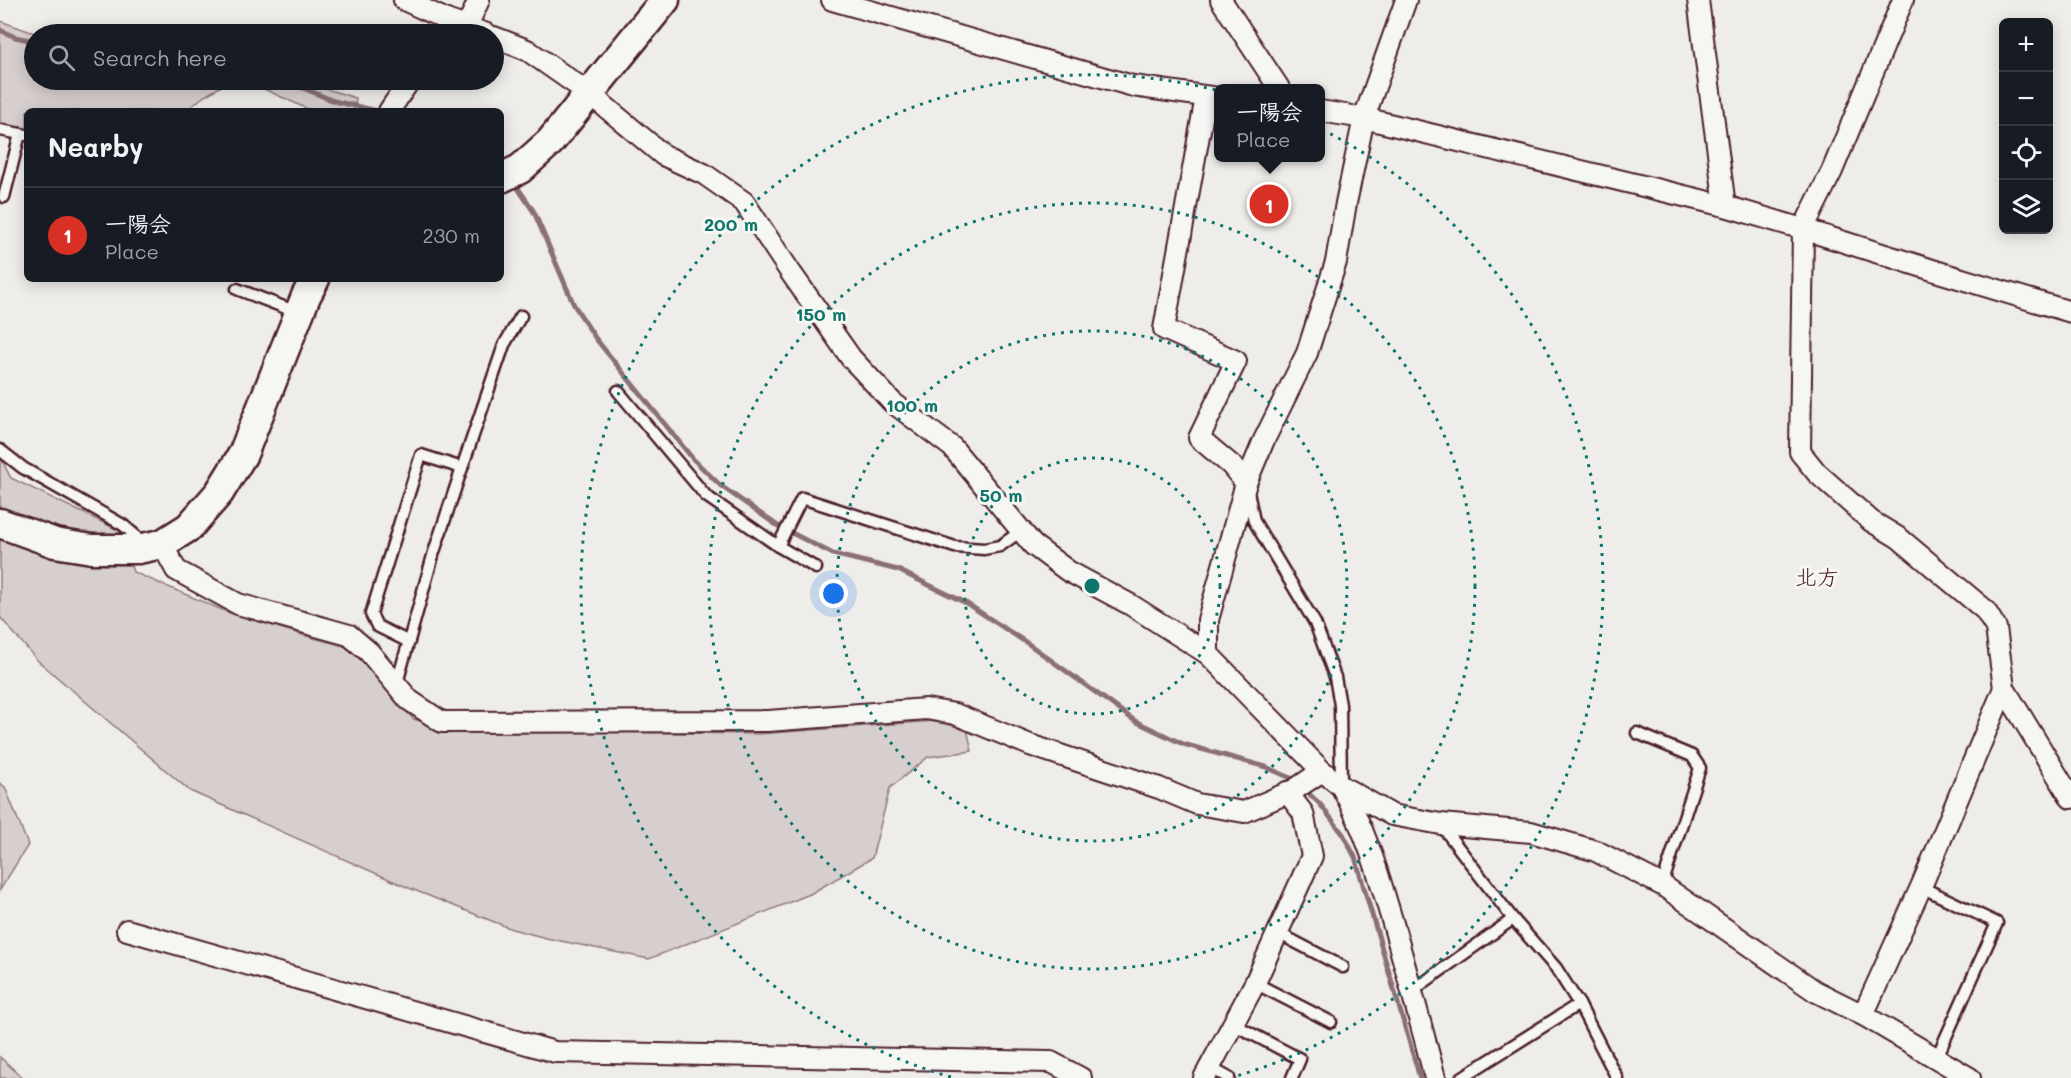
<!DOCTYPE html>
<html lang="en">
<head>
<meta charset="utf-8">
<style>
  :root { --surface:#171b24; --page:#242831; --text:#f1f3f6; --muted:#9ea1a6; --line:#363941; --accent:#d93025 }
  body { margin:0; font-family:Mali,"Klee One",sans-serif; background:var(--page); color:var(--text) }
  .controls { position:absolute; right:18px; top:18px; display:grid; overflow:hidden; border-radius:9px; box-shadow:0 3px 15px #0003 }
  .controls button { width:54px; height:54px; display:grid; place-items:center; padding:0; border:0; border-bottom:2px solid var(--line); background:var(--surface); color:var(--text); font:30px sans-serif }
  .you { position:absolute; left:834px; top:594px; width:21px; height:21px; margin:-15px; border:4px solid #fff; border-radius:50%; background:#1a73e8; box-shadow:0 0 0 9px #1a73e833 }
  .badge { display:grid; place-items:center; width:39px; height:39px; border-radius:50%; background:var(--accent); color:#fff; font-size:20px; font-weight:700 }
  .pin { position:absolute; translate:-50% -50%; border:3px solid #fff; box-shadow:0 2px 6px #0006 }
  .popup { position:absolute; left:1214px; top:84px; width:111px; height:78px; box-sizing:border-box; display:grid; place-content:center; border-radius:9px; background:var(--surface); filter:drop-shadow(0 2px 4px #0005); font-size:20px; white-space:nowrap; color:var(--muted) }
  .popup b { font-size:22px; color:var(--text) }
  .popup::after { content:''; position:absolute; left:50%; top:100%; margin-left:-12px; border:12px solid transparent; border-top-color:var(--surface) }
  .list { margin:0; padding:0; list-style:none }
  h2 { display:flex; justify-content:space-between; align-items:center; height:78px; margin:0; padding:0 24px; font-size:26px }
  h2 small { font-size:20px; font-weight:400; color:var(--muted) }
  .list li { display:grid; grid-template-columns:39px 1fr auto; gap:18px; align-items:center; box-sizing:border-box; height:96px; padding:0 24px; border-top:2px solid var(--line) }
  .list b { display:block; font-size:22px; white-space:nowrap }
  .list p { margin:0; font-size:20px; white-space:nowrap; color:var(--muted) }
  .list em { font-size:20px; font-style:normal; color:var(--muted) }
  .icon { flex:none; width:33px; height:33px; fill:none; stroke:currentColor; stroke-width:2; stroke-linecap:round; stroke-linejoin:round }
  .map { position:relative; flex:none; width:2071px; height:1078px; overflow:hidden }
  .search { position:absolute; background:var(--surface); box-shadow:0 3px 15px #0003; left:24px; top:24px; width:480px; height:66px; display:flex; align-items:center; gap:15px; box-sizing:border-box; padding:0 21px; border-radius:33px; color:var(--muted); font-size:22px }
  .panel { position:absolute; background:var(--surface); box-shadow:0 3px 15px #0003; left:24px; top:108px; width:480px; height:174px; border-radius:9px }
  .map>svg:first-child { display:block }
</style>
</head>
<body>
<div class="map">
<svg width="2071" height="1078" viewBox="0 0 2071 1078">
  <rect width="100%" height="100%" fill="#efedea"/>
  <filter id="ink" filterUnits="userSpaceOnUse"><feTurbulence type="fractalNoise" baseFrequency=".0167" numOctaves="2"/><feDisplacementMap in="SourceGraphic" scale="12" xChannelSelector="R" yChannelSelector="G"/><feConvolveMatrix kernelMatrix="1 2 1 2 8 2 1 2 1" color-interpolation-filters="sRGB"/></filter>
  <g filter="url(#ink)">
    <g fill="#d7cfce" stroke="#90777c" stroke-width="1.5">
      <path d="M0 21 37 34H34V80H297L356 98 354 111H312L262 88 223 85 203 97 186 111H27V129L0 124Z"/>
      <path d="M0 457 11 478 120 531 133 572 227 612 306 636 355 649 413 719 463 730 758 734 935 721 967 729 972 751 928 757 890 788 872 858 810 894 649 959 546 938 512 929 409 888 190 791 37 660 0 617Z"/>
      <path d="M0 783 5 787 28 845 0 890Z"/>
      <path d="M0 1057 23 1078H0Z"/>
    </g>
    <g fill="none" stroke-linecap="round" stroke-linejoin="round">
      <g stroke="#8a6f74" stroke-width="5">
        <path d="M0 30 15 37 34 41"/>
        <path d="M284 80 334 101 377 111"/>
        <path d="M514 182 534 212 574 305 596 339 693 459 721 486 778 526 833 554 898 570 966 603 1030 645 1135 721 1183 744 1266 767 1293 779 1320 804 1343 834 1355 857 1420 1078"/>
      </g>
      <g stroke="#4a1f2b" stroke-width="15">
        <g id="lane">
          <path d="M0 130 26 135"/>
          <path d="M4 197 20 134"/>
          <path d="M237 289 299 313"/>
          <path d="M618 391 706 496 778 546 816 568"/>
          <path d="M0 450 23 468 123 525 136 536 138 548"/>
          <path d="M1248 492 1254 521 1315 623 1335 677 1340 705 1341 786"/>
          <path d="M778 546 802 498 955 547 984 549 1000 546 1021 531"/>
          <path d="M409 642 377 626 371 614 421 455 462 468"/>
          <path d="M397 683 434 552 462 468 504 345 521 316"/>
          <path d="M1637 733 1692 756 1700 768 1662 885"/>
          <path d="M1441 825 1513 919 1556 968 1579 1004 1617 1078"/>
          <path d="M1921 887 1997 923 1937 1057"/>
          <path d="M1278 933 1343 967"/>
          <path d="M1255 983 1331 1022"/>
          <path d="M1412 991 1513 919"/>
          <path d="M1233 1024 1300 1059 1292 1078"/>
          <path d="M1209 1067 1229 1078"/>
          <path d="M1461 1078 1579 1004"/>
        </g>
      </g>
      <g stroke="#4a1f2b" stroke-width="24">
        <g id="street">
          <path d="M404 0 449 21 487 34"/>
          <path d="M832 0 1133 86 1218 98"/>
          <path d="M1221 0 1279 88"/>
          <path d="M1698 0 1725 206"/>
          <path d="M1903 0 1832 171 1803 229 1800 452 1817 473 1871 521 1899 538 1985 610 1996 628 2004 688 2071 798"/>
          <path d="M467 26 479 0"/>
          <path d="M494 37 527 50 590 94 663 155 704 174 744 202 791 273 851 358 892 402 952 447 1033 545 1068 571 1131 605 1208 654 1322 771 1341 786 1392 815 1441 824 1531 832 1596 851 1662 885 1815 991 1863 1015 1970 1078"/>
          <path d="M1206 97 1164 329 1236 361 1199 438 1231 465 1246 483"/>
          <path d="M389 111 410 80"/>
          <path d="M1320 111 1364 118 1725 206 1803 229 1942 273 2071 312"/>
          <path d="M162 544 176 570 238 604 349 635 369 652 409 700 442 722 768 721 926 709 955 714 1030 745 1159 788 1197 804 1244 812 1294 790 1322 771"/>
          <path d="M1208 654V620L1246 483 1264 440 1307 353 1336 262 1346 203 1364 118 1406 0"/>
          <path d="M1341 786C1367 833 1379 876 1394 927 1408 977 1422 1028 1435 1078"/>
          <path d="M127 930 555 1052 1051 1062 1081 1078"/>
          <path d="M1863 1015 1921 887 2004 688"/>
          <path d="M1204 1078 1255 983 1312 856 1303 813 1287 792"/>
        </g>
      </g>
      <g stroke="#4a1f2b" stroke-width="33">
        <g id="secondary">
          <path d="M501 178 520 169 550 142 665 0"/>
          <path d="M0 523 55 543 92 549H138L162 544 189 527 219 493 243 454 306 296 315 279"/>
        </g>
      </g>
      <use href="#lane" stroke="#f6f6f2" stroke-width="10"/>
      <use href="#street" stroke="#f6f6f2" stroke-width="20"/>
      <use href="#secondary" stroke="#f6f6f2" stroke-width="28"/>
    </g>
  </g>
  <g fill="none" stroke="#0f766e" stroke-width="3" stroke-dasharray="3 6">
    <circle cx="1092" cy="586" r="128"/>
    <circle cx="1092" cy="586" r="255"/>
    <circle cx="1092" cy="586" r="383"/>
    <path d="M951 1077A511 511 0 1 1 1233 1077"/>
  </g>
  <g text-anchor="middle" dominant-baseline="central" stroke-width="6" stroke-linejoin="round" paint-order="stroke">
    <g font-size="22" fill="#4a1f2b" stroke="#f6f6f2">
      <text x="1817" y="576">北方</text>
    </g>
  </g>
  <circle cx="1092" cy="586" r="9" fill="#0f766e" stroke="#f6f6f2" stroke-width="3"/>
  <g font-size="18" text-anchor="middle" font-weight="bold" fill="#0f766e" stroke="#f6f6f2" stroke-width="6" stroke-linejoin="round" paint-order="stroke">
    <text x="731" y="231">200 m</text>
    <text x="821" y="321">150 m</text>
    <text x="912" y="412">100 m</text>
    <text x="1001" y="502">50 m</text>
  </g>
</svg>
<div class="controls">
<button>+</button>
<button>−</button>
<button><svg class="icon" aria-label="locate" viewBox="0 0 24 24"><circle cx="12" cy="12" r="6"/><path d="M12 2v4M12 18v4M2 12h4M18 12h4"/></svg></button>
<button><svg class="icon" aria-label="layers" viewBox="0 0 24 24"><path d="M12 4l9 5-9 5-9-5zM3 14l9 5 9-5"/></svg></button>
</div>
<div class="you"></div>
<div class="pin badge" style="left:1269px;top:204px">1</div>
<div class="popup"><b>一陽会</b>Place</div>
<div class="search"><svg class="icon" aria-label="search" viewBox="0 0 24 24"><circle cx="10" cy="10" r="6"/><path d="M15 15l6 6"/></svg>Search here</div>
<section class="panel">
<h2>Nearby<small></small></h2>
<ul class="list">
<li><span class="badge">1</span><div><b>一陽会</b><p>Place</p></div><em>230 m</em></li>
</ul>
</section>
</div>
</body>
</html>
